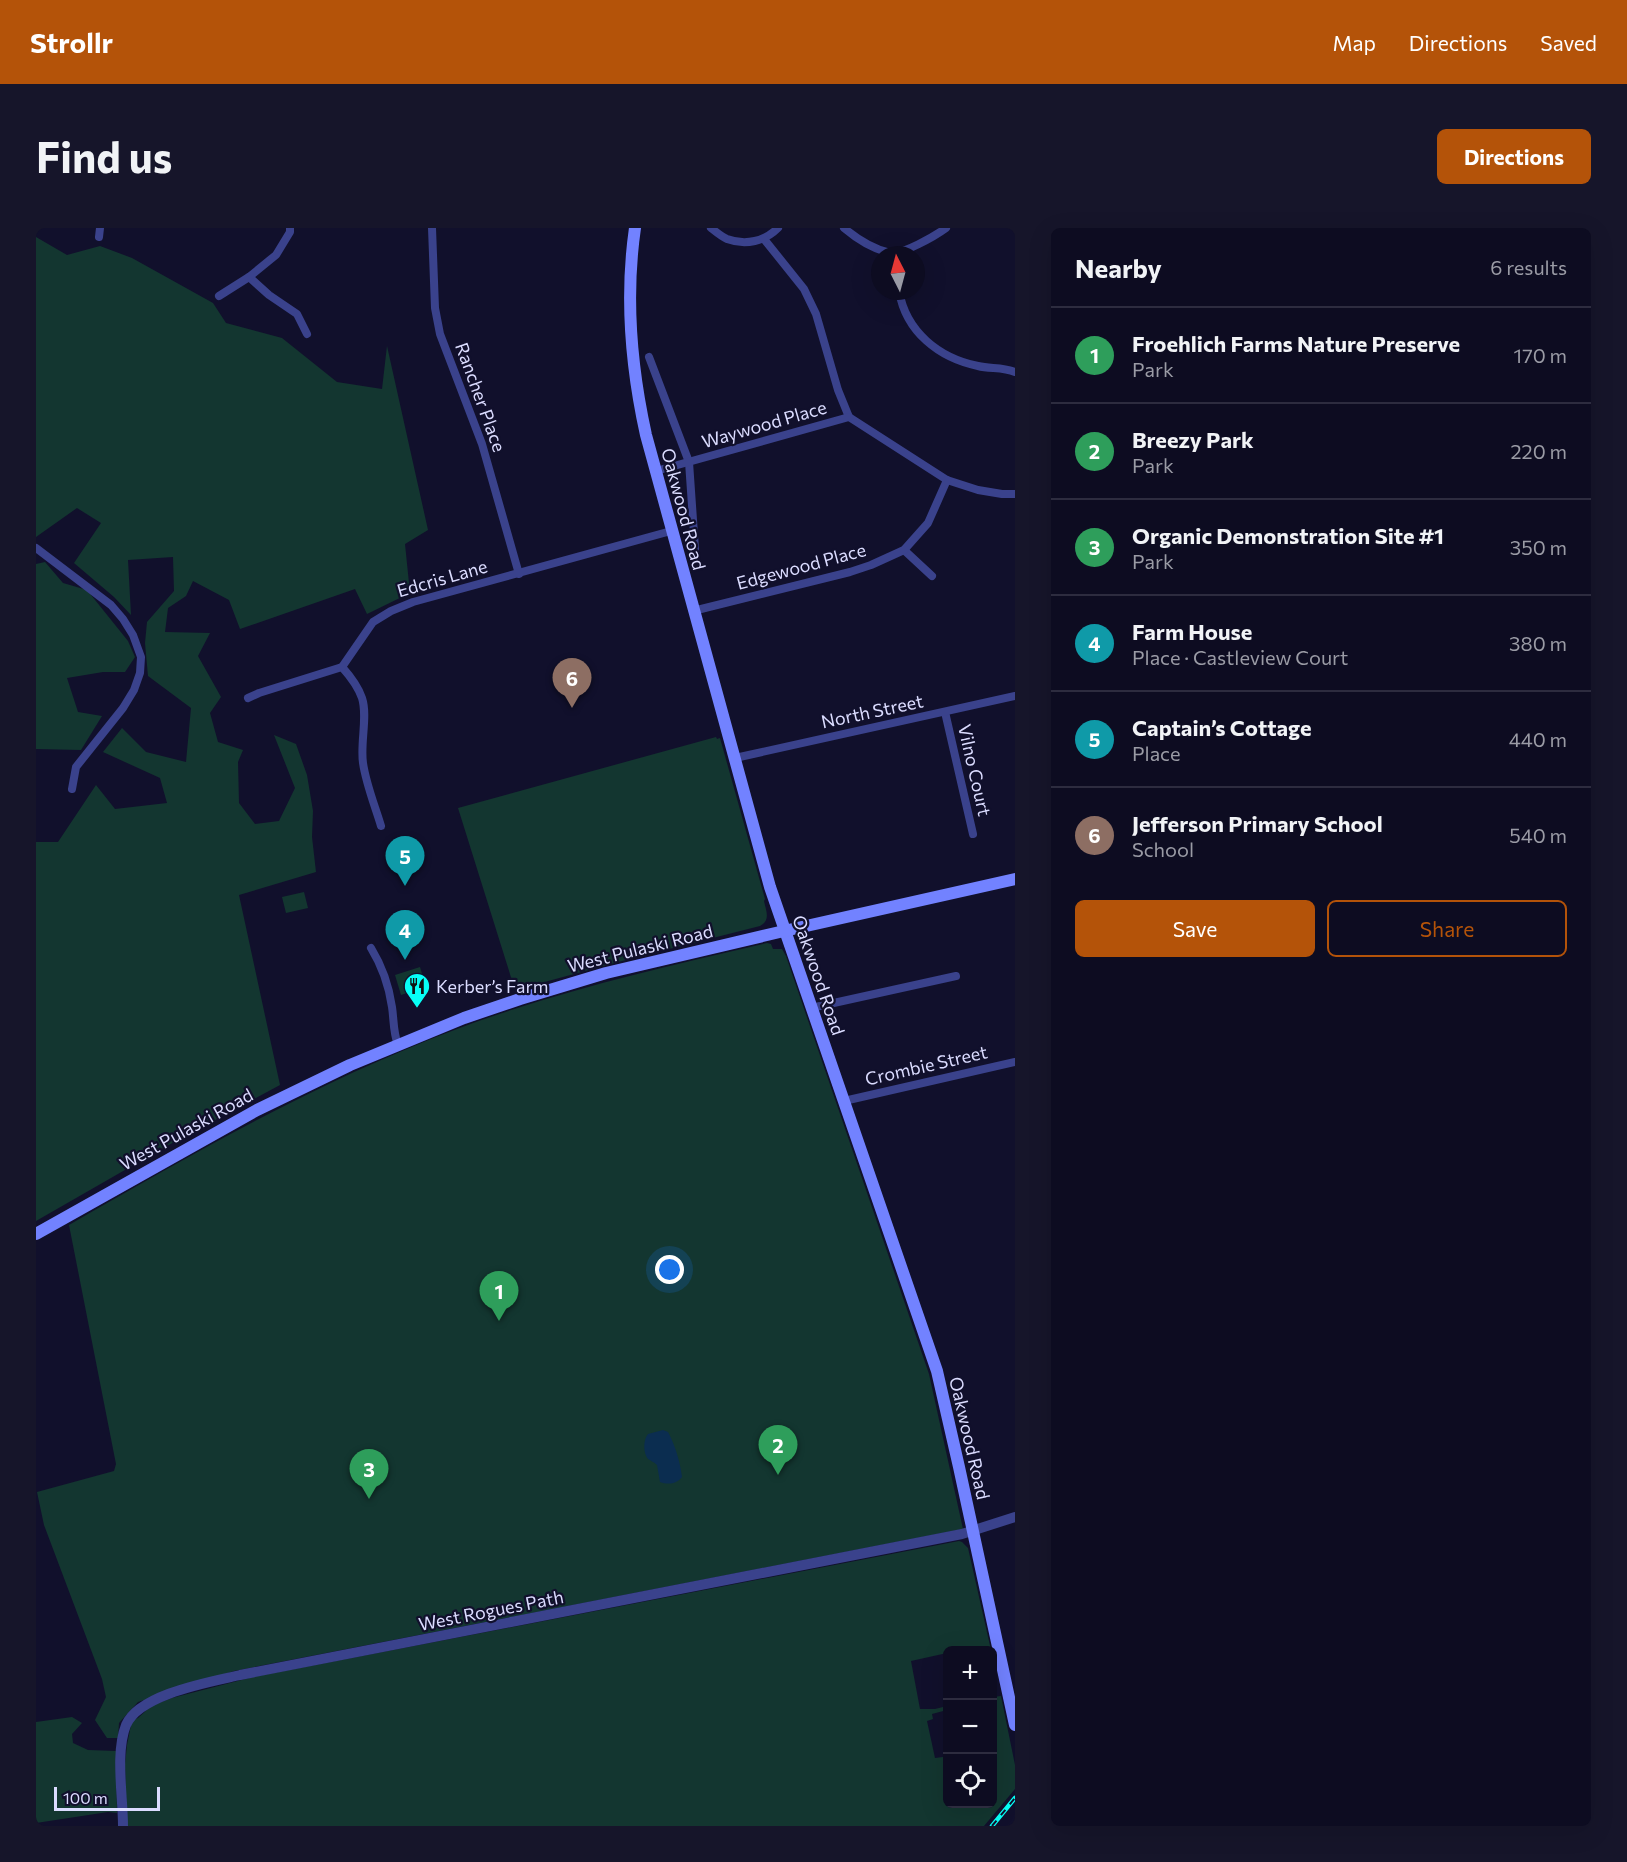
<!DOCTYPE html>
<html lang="en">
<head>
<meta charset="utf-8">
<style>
  :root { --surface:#0d0c21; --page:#16152a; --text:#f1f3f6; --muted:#9a9ba5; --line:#2d2c3f; --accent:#b45309 }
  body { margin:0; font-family:Commissioner,sans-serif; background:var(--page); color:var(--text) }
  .controls { position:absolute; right:18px; bottom:18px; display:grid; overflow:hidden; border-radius:9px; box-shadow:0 6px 24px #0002 }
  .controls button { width:54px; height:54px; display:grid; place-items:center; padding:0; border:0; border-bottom:2px solid var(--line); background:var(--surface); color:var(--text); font:30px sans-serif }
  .compass { position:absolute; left:835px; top:18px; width:54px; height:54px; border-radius:50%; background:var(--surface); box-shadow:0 6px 24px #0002; rotate:354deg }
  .scale { position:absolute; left:18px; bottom:15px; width:106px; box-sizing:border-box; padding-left:6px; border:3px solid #dbdcff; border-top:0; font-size:16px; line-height:21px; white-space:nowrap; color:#dbdcff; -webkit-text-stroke:4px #11102c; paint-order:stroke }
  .you { position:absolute; left:634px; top:1042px; width:21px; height:21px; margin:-15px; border:4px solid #fff; border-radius:50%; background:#1a73e8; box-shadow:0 0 0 9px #1a73e833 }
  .badge { display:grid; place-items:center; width:39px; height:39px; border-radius:50%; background:var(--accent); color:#fff; font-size:20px; font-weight:700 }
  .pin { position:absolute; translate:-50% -50px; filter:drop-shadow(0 2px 3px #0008) }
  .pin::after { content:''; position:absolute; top:32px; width:21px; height:18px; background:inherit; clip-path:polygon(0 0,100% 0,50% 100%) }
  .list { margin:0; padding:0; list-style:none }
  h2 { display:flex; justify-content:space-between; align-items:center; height:78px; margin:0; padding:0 24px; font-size:26px }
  h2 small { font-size:20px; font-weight:400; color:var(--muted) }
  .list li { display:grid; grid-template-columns:39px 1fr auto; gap:18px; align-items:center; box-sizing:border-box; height:96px; padding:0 24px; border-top:2px solid var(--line) }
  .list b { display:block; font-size:22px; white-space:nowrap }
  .list p { margin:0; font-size:20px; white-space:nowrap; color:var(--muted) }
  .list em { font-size:20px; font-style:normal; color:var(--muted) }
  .actions { display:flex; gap:12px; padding:18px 24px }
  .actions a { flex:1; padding:14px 0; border:2px solid var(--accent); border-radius:9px; text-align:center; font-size:21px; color:var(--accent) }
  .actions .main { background:var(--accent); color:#fff }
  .icon { flex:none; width:33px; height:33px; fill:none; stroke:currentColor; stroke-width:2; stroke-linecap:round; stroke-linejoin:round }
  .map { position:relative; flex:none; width:979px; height:1598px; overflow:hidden; border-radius:9px }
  header { display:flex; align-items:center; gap:36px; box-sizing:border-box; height:84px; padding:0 30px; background:var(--accent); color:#fff }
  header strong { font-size:28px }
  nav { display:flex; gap:33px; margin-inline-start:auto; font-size:21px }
  .intro { display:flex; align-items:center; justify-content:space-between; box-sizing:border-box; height:144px; padding:0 36px }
  h1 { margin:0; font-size:42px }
  .button { padding:15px 27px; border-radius:9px; background:var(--accent); color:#fff; font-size:21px; font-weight:700 }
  main { display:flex; gap:36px; padding:0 36px }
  aside { flex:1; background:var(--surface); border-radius:9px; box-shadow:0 6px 24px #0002 }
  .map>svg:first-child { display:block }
</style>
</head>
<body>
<header>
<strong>Strollr</strong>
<nav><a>Map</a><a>Directions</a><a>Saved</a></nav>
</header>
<div class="intro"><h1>Find us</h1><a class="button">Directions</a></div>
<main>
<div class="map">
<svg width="979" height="1598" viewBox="0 0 979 1598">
  <rect width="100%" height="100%" fill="#11102c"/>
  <g fill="#133630">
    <path d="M0 9 31 27 64 18 96 30 177 75 190 95 246 110 301 154 346 161 351 118 392 302 369 316 374 365 331 386 319 361 204 401 193 372 157 353 150 368 132 380 129 404 174 405 162 428 185 469 174 485 182 514 207 522 202 534 203 575 219 596 243 593 259 560 238 507 260 516 271 547 277 583 276 609 280 644 203 667 244 857 129 919 0 993V614H22L60 557 79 581 131 575 124 550 67 524 86 500 110 524 150 534 155 480 112 448 109 415 111 394 138 363 137 329 92 332 95 387 78 369 38 335 65 295 41 280 0 309Z"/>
    <path d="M9 334 27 355 51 362 92 413 99 429 89 444H67L31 450 42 484 66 488 45 522 0 521V336Z"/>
    <path d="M680 509 681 511 684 510 729 671 728 673C730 683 735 692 724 698L586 733 479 762 422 580Z"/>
    <path d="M268 664 272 680 250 685 246 669Z"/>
    <path d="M731 715 735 716 737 721H746L750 728 893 1146 927 1301 198 1443 102 1474 83 1495 82 1510H71L59 1492 70 1469 66 1451 8 1297 1 1264 78 1243 80 1236 33 997C159 924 285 852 421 801 522 763 627 739 731 715Z"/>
    <path d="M384 739 390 759 365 767 359 747Z"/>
    <path d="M923 1313 926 1314 932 1320 955 1422H939L937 1419 921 1422H912L911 1425 875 1433 884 1481H899L911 1478V1482L896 1486 897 1491 891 1493 899 1530 907 1529 909 1535 911 1534 912 1576H957V1469L965 1468 979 1537V1561L948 1598H91L89 1536 91 1517 96 1492 102 1490 115 1478 136 1470 217 1449Z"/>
    <path d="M36 1489 46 1495 36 1506 37 1515 52 1522 80 1523 81 1585 72 1584 0 1595V1494Z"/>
  </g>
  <path fill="#0b2d50" d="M627 1202 632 1204C639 1217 644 1233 646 1249 641 1256 632 1257 624 1254L621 1237C618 1234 615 1233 612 1231 607 1225 607 1212 612 1206Z"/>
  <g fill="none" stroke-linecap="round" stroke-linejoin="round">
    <g stroke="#3a428c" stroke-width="8">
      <path d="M396 0 399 80 404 106 446 216 483 346"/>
      <path d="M675 0C680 4 686 9 691 11 710 18 729 13 742 0"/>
      <path d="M808 0C821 11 837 21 854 25 866 27 899 8 910 0"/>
      <path d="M63 9 64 0"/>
      <path d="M728 11 768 61 780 86 802 162 813 189 911 252 942 262 966 266H979"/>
      <path d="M213 49 233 67 261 86 271 106"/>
      <path d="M863 63C870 104 903 130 942 138 954 141 967 139 979 144"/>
      <path d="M183 68 213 49 240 27 254 4V0"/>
      <path d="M613 129 653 234 659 321"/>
      <path d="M620 243 813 189"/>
      <path d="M0 320 75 377 87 391 97 407 105 429 104 445 98 462 87 480 40 539 36 561"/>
      <path d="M868 322 896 348"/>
      <path d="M657 383 814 344 835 337 868 322 892 295 911 252"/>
      <path d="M306 439C314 448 322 458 326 470 332 488 324 515 327 535 330 556 339 578 345 598"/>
      <path d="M212 470 223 465 306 439 337 394 355 383 377 374 635 303"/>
      <path d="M909 484 937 606"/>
      <path d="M699 530 979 468"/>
      <path d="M335 720C346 738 353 758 356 779 358 792 357 804 362 817"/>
      <path d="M775 780 920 748"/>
      <path d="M808 873 979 834"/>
    </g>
    <path stroke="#3a428c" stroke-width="10" d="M87 1598C87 1568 79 1525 90 1497 103 1466 174 1454 204 1447L926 1306 979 1289"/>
    <g stroke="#7282ff" stroke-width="12">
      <path d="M599 0C589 69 595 139 610 207L734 659 901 1143 923 1239 979 1497"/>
      <path d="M0 1006 221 882 314 837 428 790 484 771 570 745 748 703 979 651"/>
    </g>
    <g stroke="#07fff6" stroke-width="4.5">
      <path id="rail" d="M956 1598 979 1570"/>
    </g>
    <use href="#rail" stroke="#11102c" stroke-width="2" stroke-dasharray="7" stroke-linecap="butt"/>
  </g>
  <defs>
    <g id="restaurant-pin" transform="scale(1.35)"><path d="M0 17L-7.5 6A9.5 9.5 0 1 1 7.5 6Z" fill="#07fff6" stroke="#11102c"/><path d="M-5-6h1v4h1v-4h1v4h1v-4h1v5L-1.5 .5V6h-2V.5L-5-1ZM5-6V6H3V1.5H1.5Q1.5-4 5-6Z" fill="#111"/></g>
  </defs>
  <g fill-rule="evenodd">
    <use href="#restaurant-pin" x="381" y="758"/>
  </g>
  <g text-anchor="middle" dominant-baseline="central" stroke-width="4.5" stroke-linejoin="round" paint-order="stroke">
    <g font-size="18" fill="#dbdcff" stroke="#11102c">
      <text transform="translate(445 169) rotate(70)">Rancher Place</text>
      <text transform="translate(728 196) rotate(-16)">Waywood Place</text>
      <text transform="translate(648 281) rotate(75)">Oakwood Road</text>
      <text transform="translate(765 338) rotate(-15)">Edgewood Place</text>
      <text transform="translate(406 350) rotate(-16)">Edcris Lane</text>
      <text transform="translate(836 483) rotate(-12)">North Street</text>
      <text transform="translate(939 542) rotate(77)">Vilno Court</text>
      <text transform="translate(604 720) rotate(-14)">West Pulaski Road</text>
      <text transform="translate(783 747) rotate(71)">Oakwood Road</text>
      <text transform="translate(890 837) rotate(-13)">Crombie Street</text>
      <text transform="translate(150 901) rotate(-29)">West Pulaski Road</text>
      <text transform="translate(934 1210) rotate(77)">Oakwood Road</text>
      <text transform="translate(455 1382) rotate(-11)">West Rogues Path</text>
    </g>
    <g font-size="18" fill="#dbdcff" stroke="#11102c" text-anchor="start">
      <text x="400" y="758">Kerber’s Farm</text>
    </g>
  </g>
</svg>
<div class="controls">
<button>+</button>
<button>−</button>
<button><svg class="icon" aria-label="locate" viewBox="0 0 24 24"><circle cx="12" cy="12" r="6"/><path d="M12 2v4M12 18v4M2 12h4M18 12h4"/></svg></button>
</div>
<svg class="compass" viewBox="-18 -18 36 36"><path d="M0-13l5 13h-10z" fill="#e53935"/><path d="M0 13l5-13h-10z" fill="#9a9ba5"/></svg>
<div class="scale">100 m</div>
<div class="you"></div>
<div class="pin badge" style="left:463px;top:1093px;background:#2e9e5b">1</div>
<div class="pin badge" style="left:742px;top:1247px;background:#2e9e5b">2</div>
<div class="pin badge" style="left:333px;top:1271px;background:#2e9e5b">3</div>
<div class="pin badge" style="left:369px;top:732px;background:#0f9aa8">4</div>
<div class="pin badge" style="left:369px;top:658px;background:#0f9aa8">5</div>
<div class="pin badge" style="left:536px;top:480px;background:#8d6e63">6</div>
</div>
<aside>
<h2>Nearby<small>6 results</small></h2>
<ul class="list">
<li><span class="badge" style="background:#2e9e5b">1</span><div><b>Froehlich Farms Nature Preserve</b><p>Park</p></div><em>170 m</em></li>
<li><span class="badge" style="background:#2e9e5b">2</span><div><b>Breezy Park</b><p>Park</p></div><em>220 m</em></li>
<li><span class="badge" style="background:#2e9e5b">3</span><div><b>Organic Demonstration Site #1</b><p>Park</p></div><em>350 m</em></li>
<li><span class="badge" style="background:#0f9aa8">4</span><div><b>Farm House</b><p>Place · Castleview Court</p></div><em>380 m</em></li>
<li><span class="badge" style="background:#0f9aa8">5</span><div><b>Captain’s Cottage</b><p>Place</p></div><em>440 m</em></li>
<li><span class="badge" style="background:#8d6e63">6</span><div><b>Jefferson Primary School</b><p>School</p></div><em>540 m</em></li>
</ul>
<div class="actions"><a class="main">Save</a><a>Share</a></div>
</aside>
</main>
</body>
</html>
